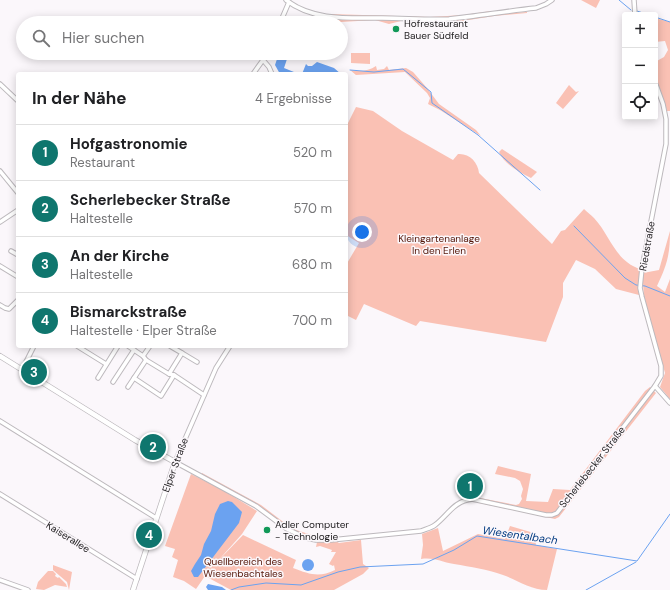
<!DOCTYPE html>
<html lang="de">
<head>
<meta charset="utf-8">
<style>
  :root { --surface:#fff; --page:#f6f6f6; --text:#202124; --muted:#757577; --line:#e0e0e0; --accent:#0f766e }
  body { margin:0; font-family:"DM Sans",sans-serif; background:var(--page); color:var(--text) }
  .controls { position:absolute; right:12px; top:12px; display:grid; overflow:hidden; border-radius:4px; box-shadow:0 2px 10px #0003 }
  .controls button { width:36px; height:36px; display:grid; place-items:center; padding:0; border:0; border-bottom:1px solid var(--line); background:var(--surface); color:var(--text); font:20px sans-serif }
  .you { position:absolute; left:362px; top:232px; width:14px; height:14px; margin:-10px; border:3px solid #fff; border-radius:50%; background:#1a73e8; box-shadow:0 0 0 6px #1a73e833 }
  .badge { display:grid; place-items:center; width:26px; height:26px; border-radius:50%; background:var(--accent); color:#fff; font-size:13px; font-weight:700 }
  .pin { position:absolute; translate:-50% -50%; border:2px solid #fff; box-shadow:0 1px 4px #0006 }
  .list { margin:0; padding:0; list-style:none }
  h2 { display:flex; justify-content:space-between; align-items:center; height:52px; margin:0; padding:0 16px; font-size:17px }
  h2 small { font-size:13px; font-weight:400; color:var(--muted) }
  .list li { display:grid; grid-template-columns:26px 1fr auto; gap:12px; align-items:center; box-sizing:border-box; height:56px; padding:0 16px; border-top:1px solid var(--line) }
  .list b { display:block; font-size:15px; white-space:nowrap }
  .list p { margin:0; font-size:13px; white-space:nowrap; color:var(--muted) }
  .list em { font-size:13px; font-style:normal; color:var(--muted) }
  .icon { flex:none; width:22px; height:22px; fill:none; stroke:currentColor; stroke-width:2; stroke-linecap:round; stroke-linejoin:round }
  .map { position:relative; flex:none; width:670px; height:590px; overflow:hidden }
  .search { position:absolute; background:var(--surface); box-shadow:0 2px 10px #0003; left:16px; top:16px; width:332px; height:44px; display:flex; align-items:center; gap:10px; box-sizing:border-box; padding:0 14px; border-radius:22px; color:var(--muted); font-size:15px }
  .panel { position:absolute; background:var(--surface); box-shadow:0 2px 10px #0003; left:16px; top:72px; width:332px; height:276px; border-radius:4px }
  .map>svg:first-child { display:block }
</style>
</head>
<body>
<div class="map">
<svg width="670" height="590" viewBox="0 0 670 590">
  <rect width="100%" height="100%" fill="#fbf7fb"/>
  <g fill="#fac1b4">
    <path d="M581 0H600L596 8Z"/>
    <path d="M491 11 496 14 527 12V13L494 16 456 22 446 20 431 21 411 20 401 21 389 24 375 20 341 22 327 21 329 14 430 17 464 15Z"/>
    <path d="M655 18 670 22V111H667L655 74V62L664 57 668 50 665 41 655 42Z"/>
    <path d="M351 53H370V64L351 63Z"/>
    <path d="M376 66 377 70 384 69 387 66 389 70 406 68 413 72 427 88 439 104 476 130 481 136 440 110 428 104 430 98 427 93 405 72 356 75 350 70C359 72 369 71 376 66Z"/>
    <path d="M569 85 576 92 579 91 563 109 556 103Z"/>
    <path d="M356 107 373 111 402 131 453 160 458 154C469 153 478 162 479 173L552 244 561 231 565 230 584 209C587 212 591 215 594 218 610 235 615 261 640 269L639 295 616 289 595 269 576 260 563 283V297L546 342 420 321 416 326 364 304 356 320 346 315V265L359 243 346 235V127Z"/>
    <path d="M502 149 537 172 531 178C519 172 505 165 499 152Z"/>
    <path d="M670 231C670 255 667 265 657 286L665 292 670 279V399L660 387 665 373 644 299 643 283V273L659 270Z"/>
    <path d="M650 387 656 393 559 517 555 519 479 503 480 498 516 505 519 504 522 499 521 496 523 489 520 481 515 478 495 474 498 466 531 474 526 501 548 502 553 489 570 490 645 391Z"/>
    <path d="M202 473 261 505 286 524 296 530 312 535 331 537 321 539 297 533 201 475Z"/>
    <path d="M191 474 221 489 257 511 242 534 216 563 243 535 296 560 293 568C309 574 319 578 335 570L334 565 333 566 329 564 336 552H331L332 550 320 546 316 547 317 542 336 541 339 543 361 540 363 564 369 568 363 574 334 590H231L205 576 196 589 184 581 173 577 178 560 172 557 175 549 165 546Z"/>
    <path d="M510 526 534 533 536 545 557 549 547 590C531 590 517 580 503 575 487 569 471 567 454 564 441 562 434 557 421 559L423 545 422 534 438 528 443 551 478 534 505 539Z"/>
    <path d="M53 565 72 572 69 590 67 582 53 570Z"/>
    <path d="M48 571H53L56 574 55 576 58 578 59 577 66 584 67 587 55 585 44 590 36 589 38 582Z"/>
  </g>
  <g fill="#6ba2f0">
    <path d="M279 53 288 56 284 68 299 74H280L275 65Z"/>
    <path d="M317 62 334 68 341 74H302L306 64 308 66H312Z"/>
    <path d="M228 501 232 502 242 512 239 523 198 577H194L191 571 195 564 201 555 204 544 211 531 215 514 220 504Z"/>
    <circle cx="308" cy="565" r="6"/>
    <path d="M208 584 222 587 226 590H208L206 587Z"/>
  </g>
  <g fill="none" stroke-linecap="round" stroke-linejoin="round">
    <g stroke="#6ba2f0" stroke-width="1">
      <path d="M619 0 631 10"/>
      <path d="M637 11 649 15"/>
      <path d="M655 17 670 22"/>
      <path d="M350 70 374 72 403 69 431 92 432 103 478 135 540 190"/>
      <path d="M574 226 625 278 636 285 645 286 670 296"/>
      <path d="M231 590 239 587 266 583 301 585 338 572 360 567 423 564 454 550 477 536 637 561 670 514"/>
      <path d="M586 590 636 562"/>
    </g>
    <g stroke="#bdb9bd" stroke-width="5.5">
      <g id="street">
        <path d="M286 0C313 21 349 18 382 18 404 18 427 20 449 19 478 16 507 11 536 8L546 4 552 0"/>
        <path d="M634 0 635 15"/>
        <path d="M280 23 289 2"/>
        <path d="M263 60 269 67 272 74"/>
        <path d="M253 74 268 53"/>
        <path d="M0 84 18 101"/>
        <path d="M0 171 18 193"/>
        <path d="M0 222 18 210"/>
        <path d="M11 251 18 255"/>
        <path d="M0 266 18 277"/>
        <path d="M0 305 5 308 9 309 18 300"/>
        <path d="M77 346 106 364"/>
        <path d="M128 346 143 356 146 360 169 374 174 375 204 395"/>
        <path d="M230 346 216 368 175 462 256 506 287 529 306 538 316 540H331L421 531C426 529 431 528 435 525 448 515 454 501 472 499L546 515H552L557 513 655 386 661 376V366L642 297 640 288 642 268 666 144V119L663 104 655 82"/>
        <path d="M182 353 197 362"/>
        <path d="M143 356 150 346"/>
        <path d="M22 370 34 346"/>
        <path d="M169 374 182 353 170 346"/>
        <path d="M98 378 118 346"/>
        <path d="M134 378 161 396 174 375"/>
        <path d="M113 382 134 350"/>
        <path d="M655 386 670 403"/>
        <path d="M128 387 146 360"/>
        <path d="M0 421 156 518"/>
        <path d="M0 494 137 579"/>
        <path d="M0 580 28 590"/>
      </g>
    </g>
    <g stroke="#bdb9bd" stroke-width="6">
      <path id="secondary" d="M0 356 135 440 175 462 133 590"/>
    </g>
    <use href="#street" stroke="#fff" stroke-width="3.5"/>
    <use href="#secondary" stroke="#fff" stroke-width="4.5"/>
  </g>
  <g fill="#119858" stroke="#fbf7fb" stroke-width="1.5">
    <circle cx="396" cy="29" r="4"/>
    <circle cx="267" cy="530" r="4"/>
  </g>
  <g text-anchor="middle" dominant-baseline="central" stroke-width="3" stroke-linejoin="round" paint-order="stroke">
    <g font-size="10" fill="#201e20" stroke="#fbf7fb" text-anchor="start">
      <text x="404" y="23">Hofrestaurant<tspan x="404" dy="12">Bauer Südfeld</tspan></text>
      <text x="275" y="524">Adler Computer<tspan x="275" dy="12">- Technologie</tspan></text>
    </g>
    <g font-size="10" fill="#551709" stroke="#fbf7fb">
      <text x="439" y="238">Kleingartenanlage<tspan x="439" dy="12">In den Erlen</tspan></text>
      <text x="243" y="561">Quellbereich des<tspan x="243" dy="12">Wiesenbachtales</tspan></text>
    </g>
    <g font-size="10" fill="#201e20" stroke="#fbf7fb">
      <text transform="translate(647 246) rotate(-80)">Riedstraße</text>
      <text transform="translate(175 465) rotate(-70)">Elper Straße</text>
      <text transform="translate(592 467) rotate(-52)">Scherlebecker Straße</text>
      <text transform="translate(68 537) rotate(32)">Kaiserallee</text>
    </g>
    <g font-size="11" font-style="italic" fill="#043c81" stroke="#fbf7fb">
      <text transform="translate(520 535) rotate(8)">Wiesentalbach</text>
    </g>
  </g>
</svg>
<div class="controls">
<button>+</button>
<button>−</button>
<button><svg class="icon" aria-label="locate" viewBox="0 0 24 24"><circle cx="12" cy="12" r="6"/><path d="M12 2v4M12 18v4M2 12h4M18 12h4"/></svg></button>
</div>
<div class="you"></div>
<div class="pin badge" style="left:470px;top:486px">1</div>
<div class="pin badge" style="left:153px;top:447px">2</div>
<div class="pin badge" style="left:34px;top:372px">3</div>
<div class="pin badge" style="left:149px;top:535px">4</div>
<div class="search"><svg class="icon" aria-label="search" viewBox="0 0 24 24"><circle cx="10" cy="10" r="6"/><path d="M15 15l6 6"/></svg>Hier suchen</div>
<section class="panel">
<h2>In der Nähe<small>4 Ergebnisse</small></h2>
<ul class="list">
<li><span class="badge">1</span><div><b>Hofgastronomie</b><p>Restaurant</p></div><em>520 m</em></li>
<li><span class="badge">2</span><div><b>Scherlebecker Straße</b><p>Haltestelle</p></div><em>570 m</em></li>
<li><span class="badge">3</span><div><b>An der Kirche</b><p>Haltestelle</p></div><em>680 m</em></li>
<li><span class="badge">4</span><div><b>Bismarckstraße</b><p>Haltestelle · Elper Straße</p></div><em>700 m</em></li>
</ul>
</section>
</div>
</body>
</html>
